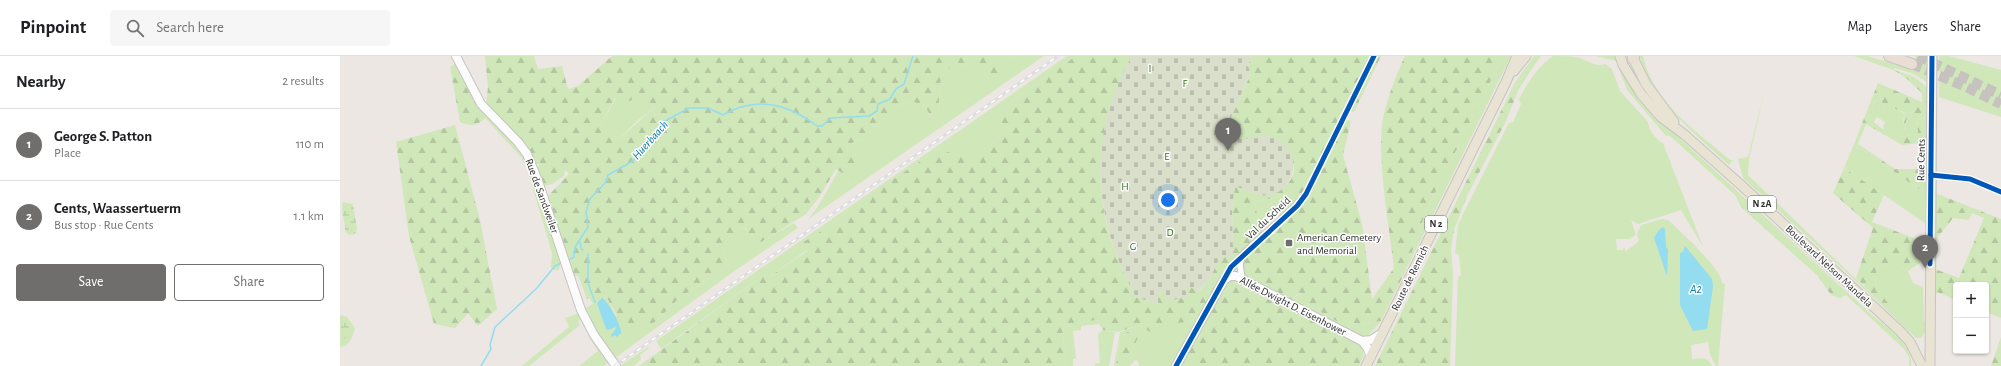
<!DOCTYPE html>
<html lang="en">
<head>
<meta charset="utf-8">
<style>
  :root { --surface:#fff; --page:#f6f6f6; --text:#202124; --muted:#757577; --line:#e0e0e0; --accent:#706e6c }
  body { margin:0; font-family:"Alegreya Sans",sans-serif; background:var(--page); color:var(--text) }
  .controls { position:absolute; right:12px; bottom:12px; display:grid; overflow:hidden; border-radius:4px; box-shadow:0 1px 3px #0004 }
  .controls button { width:36px; height:36px; display:grid; place-items:center; padding:0; border:0; border-bottom:1px solid var(--line); background:var(--surface); color:var(--text); font:20px sans-serif }
  .you { position:absolute; left:828px; top:144px; width:14px; height:14px; margin:-10px; border:3px solid #fff; border-radius:50%; background:#1a73e8; box-shadow:0 0 0 6px #1a73e833 }
  .badge { display:grid; place-items:center; width:26px; height:26px; border-radius:50%; background:var(--accent); color:#fff; font-size:13px; font-weight:700 }
  .pin { position:absolute; translate:-50% -33px; filter:drop-shadow(0 1px 2px #0008) }
  .pin::after { content:''; position:absolute; top:21px; width:14px; height:12px; background:inherit; clip-path:polygon(0 0,100% 0,50% 100%) }
  .list { margin:0; padding:0; list-style:none }
  h2 { display:flex; justify-content:space-between; align-items:center; height:52px; margin:0; padding:0 16px; font-size:17px }
  h2 small { font-size:13px; font-weight:400; color:var(--muted) }
  .list li { display:grid; grid-template-columns:26px 1fr auto; gap:12px; align-items:center; box-sizing:border-box; height:72px; padding:0 16px; border-top:1px solid var(--line) }
  .list b { display:block; font-size:15px; white-space:nowrap }
  .list p { margin:0; font-size:13px; white-space:nowrap; color:var(--muted) }
  .list em { font-size:13px; font-style:normal; color:var(--muted) }
  .actions { display:flex; gap:8px; padding:12px 16px }
  .actions a { flex:1; padding:9px 0; border:1px solid var(--accent); border-radius:4px; text-align:center; font-size:14px; color:var(--accent) }
  .actions .main { background:var(--accent); color:#fff }
  .icon { flex:none; width:22px; height:22px; fill:none; stroke:currentColor; stroke-width:2; stroke-linecap:round; stroke-linejoin:round }
  .map { position:relative; flex:none; width:1661px; height:310px; overflow:hidden }
  header { display:flex; align-items:center; gap:24px; box-sizing:border-box; height:56px; padding:0 20px; background:var(--surface); border-bottom:1px solid var(--line) }
  header strong { font-size:19px }
  nav { display:flex; gap:22px; margin-inline-start:auto; font-size:14px }
  .search { width:280px; height:36px; background:var(--page); display:flex; align-items:center; gap:10px; box-sizing:border-box; padding:0 14px; border-radius:4px; color:var(--muted); font-size:15px }
  main { display:flex }
  aside { flex:1; background:var(--surface) }
  .map>svg:first-child { display:block }
</style>
</head>
<body>
<header>
<strong>Pinpoint</strong>
<div class="search"><svg class="icon" aria-label="search" viewBox="0 0 24 24"><circle cx="10" cy="10" r="6"/><path d="M15 15l6 6"/></svg>Search here</div>
<nav><a>Map</a><a>Layers</a><a>Share</a></nav>
</header>
<main>
<aside>
<h2>Nearby<small>2 results</small></h2>
<ul class="list">
<li><span class="badge">1</span><div><b>George S. Patton</b><p>Place</p></div><em>110 m</em></li>
<li><span class="badge">2</span><div><b>Cents, Waassertuerm</b><p>Bus stop · Rue Cents</p></div><em>1.1 km</em></li>
</ul>
<div class="actions"><a class="main">Save</a><a>Share</a></div>
</aside>
<div class="map">
<svg width="1661" height="310" viewBox="0 0 1661 310">
  <defs>
    <pattern id="forest-firs" width="22" height="20" patternUnits="userSpaceOnUse"><rect width="22" height="20" fill="#d0e7ba"/><path d="M5 1l3.5 6h-7zM16 11l3.5 6h-7z" fill="#b3c6a0"/></pattern>
    <pattern id="wetland-marsh" width="20" height="14" patternUnits="userSpaceOnUse"><rect width="20" height="14" fill="#d0e7ba"/><path d="M1 5h8M5 5V1M11 12h8M15 12V8" fill="none" stroke="#b3c6a0"/></pattern>
    <pattern id="cemetery-stones" width="16" height="16" patternUnits="userSpaceOnUse"><rect width="16" height="16" fill="#d9dfca"/><path d="M2 7V4a2 2 0 0 1 4 0v3zM10 15v-3a2 2 0 0 1 4 0v3z" fill="#bbc0ae"/></pattern>
  </defs>
  <rect width="100%" height="100%" fill="#ece7e2"/>
  <g fill="#d0e7ba">
    <path d="M674 0H704L468 163C485 144 493 120 508 99L507 89 526 81 554 51 570 45 585 49 590 60 598 56 601 21 616 6 644 15V19L647 21H653L663 1 671 3Z"/>
    <path d="M727 0H736L673 44 661 55 662 76 650 91 651 104H634L598 93 508 154 493 168 461 188 467 194 429 221 424 219 321 293 316 285Z"/>
    <path d="M1163 0H1171L1065 216 1086 155Z"/>
    <path d="M1194 0H1201L1191 14 1188 12 1163 51 1174 28Z"/>
    <path d="M1213 0C1220 0 1228 0 1235 1 1245 2 1255 12 1265 8L1272 13 1280 35 1308 66C1308 73 1317 85 1323 87L1363 191 1341 154 1298 168 1291 164 1296 179 1289 183H1276L1277 194H1282L1285 192V196L1299 185 1297 178 1301 169 1322 163 1328 164C1341 176 1381 212 1382 227L1385 228 1378 310H1376L1370 299 1368 286 1351 289 1352 303C1362 302 1367 300 1372 310H1115L1118 221 1121 219 1119 199 1115 197 1118 169 1123 158 1169 67 1173 66 1181 48 1179 43C1187 28 1198 10 1213 0Z"/>
    <path d="M1255 0H1278L1298 41 1309 54 1532 259C1547 271 1574 289 1571 310H1569V301L1564 293 1506 239 1503 233 1399 141 1395 139 1329 79 1326 80 1287 34 1276 5Z"/>
    <path d="M1299 0H1303C1313 46 1356 75 1390 104H1393L1389 109C1352 75 1317 49 1299 0Z"/>
    <path d="M1514 0H1527L1571 13 1576 0H1588V27L1574 18 1555 12 1554 14 1573 20 1588 32V39L1573 21Z"/>
    <path d="M1599 0H1609L1661 14V61L1599 41Z"/>
    <path d="M1425 33 1409 103 1408 119 1550 256 1552 255 1535 228 1537 211 1553 206 1568 215 1573 227 1583 231 1584 265H1587L1585 276 1581 282H1576L1504 214 1403 122 1398 103 1408 101Z"/>
    <path d="M299 40 300 45 315 51 297 65 279 83 260 70 276 42Z"/>
    <path d="M1534 45 1543 47 1544 52H1553L1565 58 1563 64 1564 76 1566 65 1570 56 1577 58 1578 78 1560 81 1543 71 1545 66 1537 61 1533 67 1530 59Z"/>
    <path d="M146 58 164 75 192 114 221 207 218 215 211 212 212 197 188 115 181 101 146 63Z"/>
    <path d="M1514 88 1586 138 1585 167 1504 112Z"/>
    <path d="M947 134 951 137 950 139 962 140C957 146 949 158 941 160 931 161 924 156 922 171H919L915 146 938 141Z"/>
    <path d="M454 167 458 172 393 216 275 302 273 298H271L252 270 243 253 253 248 249 241 254 239V244L263 239 267 242 275 259 315 266 338 243 390 208 382 197 401 170 421 186Z"/>
    <path d="M891 224 1019 287 1023 292 1015 286 893 226H888Z"/>
    <path d="M961 236 962 245 1005 270 1041 265 1028 280H1018L948 245 958 239Z"/>
    <path d="M240 257 242 262 238 265 240 269 189 310H182L229 271 225 262Z"/>
    <path d="M0 259 7 261 15 272C12 281 11 289 0 291Z"/>
    <path d="M756 264 759 268 741 270V274L733 275 736 303H733V310H726L722 269Z"/>
    <path d="M857 265 832 310H799L798 305 795 304 790 310 792 294 800 279 787 276 780 282 776 310H774L780 276 800 269Z"/>
    <path d="M763 274 775 276 769 310H755L754 308 760 307 758 278Z"/>
    <path d="M248 279H252L266 302V304L268 307 263 310H239L258 295Z"/>
    <path d="M308 291 309 292 300 299 301 303 294 310H280Z"/>
  </g>
  <g fill="url(#forest-firs)" fill-rule="evenodd">
    <path d="M145 0H194L198 13 222 10 228 33 238 30 272 0H674L671 3 663 1 660 16 653 21H647L644 19V15L616 6 601 21 598 56 594 61 590 60 585 49 570 45 554 51 526 81 507 89 508 99 513 100 519 106V118L511 122 496 113 480 140 466 158 421 186 409 184 407 174 401 170 382 197 390 208 338 243 315 266 296 272H284L267 242 263 239 254 245V239L247 243 238 219 234 221 231 217 208 148V140L229 118 225 114 224 120 212 128 204 130 197 112 200 108H196L189 96 146 49 148 31ZM299 40V45L315 51 279 83 260 70 275 42 280 50Z"/>
    <path d="M736 0H792C750 77 750 155 792 233L796 241 818 248V238L823 235 848 241 845 233 851 230 858 236 869 224 878 205 893 196 892 152 895 131C907 132 917 142 930 139 942 136 956 123 954 110 953 105 949 100 947 96 944 90 942 85 935 82 924 77 911 84 899 83L891 61 910 19 908 9 912 0H1041L1014 56 1007 54 1003 63 1011 65 1003 99 1022 168 1032 243 1054 212C1049 168 1038 113 1042 69 1044 51 1057 16 1065 0H1163L1086 155 1065 216 1041 265 1005 270 962 245 961 236 948 245 906 221C892 205 920 189 931 178H935V171L965 139 956 142 950 139 951 137 948 135 942 143 938 141 915 146 919 171H922L923 178 900 198 889 210 857 265 814 269 810 276 800 269 778 276 763 274 756 264 722 269 726 310H299L424 219 429 221 467 195 460 188 493 168 508 154 598 93 634 104 643 99 650 104V91L662 76 661 55 673 44Z"/>
    <path d="M116 7 133 43 146 58V62C136 70 131 71 120 66L110 11Z"/>
    <path d="M1188 12 1191 14 1178 35 1165 67 1127 140 1114 174 1111 192 1113 218 1110 310H1035L1163 51Z"/>
    <path d="M1554 14 1573 21 1588 39 1586 104H1583L1581 87 1562 89 1526 68 1518 88 1555 113H1578L1586 108V138L1514 88 1538 27 1582 46V37L1566 22ZM1534 45 1543 47 1544 52H1553L1565 57 1562 75 1564 76 1566 65 1570 56 1577 58 1578 78 1560 81 1545 72 1543 73C1529 64 1529 61 1534 45Z"/>
    <path d="M115 69 140 164 157 253 138 270 128 257 115 272 94 268 69 180 56 86Z"/>
    <path d="M1504 112 1544 139 1532 166 1584 186V204L1568 215 1553 206 1537 211 1535 228 1553 255 1550 256 1516 222 1533 172 1493 137Z"/>
    <path d="M1595 137 1661 163V262L1646 256V229H1616V244L1597 236 1596 240H1595V213L1619 222 1644 162 1632 157 1629 164 1613 162 1598 181 1597 192H1595Z"/>
    <path d="M1395 139 1399 141 1503 233 1506 239 1500 242 1491 239 1478 220 1401 151Z"/>
    <path d="M888 226H893L1015 286 1023 292V301L1019 310H840Z"/>
    <path d="M787 276 800 278 792 294 790 310H776L780 282Z"/>
    <path d="M1661 281V310H1651Z"/>
  </g>
  <g fill="url(#wetland-marsh)">
    <path d="M3 146 13 148 17 173 15 178 9 179 5 175C6 165 0 158 3 146Z"/>
    <path d="M0 263 6 264 10 272 8 280 0 285Z"/>
  </g>
  <path fill="url(#cemetery-stones)" d="M792 0H912L908 9 910 18 891 61 893 64 901 68 899 83C911 84 922 77 935 82 962 92 958 133 930 139 916 142 907 132 895 131L892 152 893 196 878 205 869 224 857 236 851 231 845 233 848 241 827 245 823 235 818 238V248L796 241C753 164 746 78 792 0Z"/>
  <g fill="#94dcef">
    <path d="M1323 171 1325 173 1326 192 1328 193 1327 220 1314 182 1318 175Z"/>
    <path d="M1345 190 1372 223 1373 230 1367 273 1353 275 1340 249V197L1343 196Z"/>
    <path d="M262 242C269 246 282 271 281 277L277 281 275 279 272 281 271 279 275 274 276 271 268 274 266 273 257 247Z"/>
  </g>
  <g fill="none" stroke-linecap="round" stroke-linejoin="round">
    <g stroke="#94dcef" stroke-width="1.5">
      <path d="M240 186 241 193 243 194"/>
      <path d="M248 198V227L255 246"/>
      <path d="M229 204 234 201 235 191 248 171 246 156 250 143 265 127 268 119 293 105 325 65 349 52H368L383 59C417 39 448 48 477 70H482L491 62 529 60 537 55 538 48 550 43 556 33 564 28 573 0"/>
      <path d="M141 310 151 293 150 289 155 271 196 233 215 210 221 207"/>
    </g>
    <g stroke="#c6c2be" stroke-width="10" stroke-dasharray="10 5" stroke-linecap="butt">
      <path d="M1578 0 1661 39"/>
      <path d="M1572 8 1624 30 1661 48"/>
    </g>
    <g stroke="#c5c4c3" stroke-width="8">
      <g id="street">
        <path d="M1591 119 1630 123 1661 136"/>
        <path d="M902 200 900 209 902 223"/>
        <path d="M885 222C905 188 942 169 966 138L1034 0"/>
      </g>
    </g>
    <g stroke="#c5c4c3" stroke-width="10">
      <g id="secondary">
        <path d="M116 0 141 48 178 86 187 98 198 125 241 254 254 279 276 310"/>
        <path d="M1022 285 1031 284 1042 277"/>
        <path d="M836 310 884 224 890 220H896L1022 285 1027 291 1031 301"/>
      </g>
    </g>
    <g stroke="#c6c4c3" stroke-width="11">
      <g id="primary">
        <path d="M1280 0 1283 9 1301 38 1321 61 1345 79 1401 129 1560 275 1570 286 1582 310"/>
        <path d="M1292 0 1306 28 1334 66"/>
        <path d="M1174 15 1186 0"/>
        <path d="M1026 310 1166 26 1177 0"/>
        <path d="M1590 310 1592 0"/>
      </g>
    </g>
    <g stroke="#c6c4c3" stroke-width="12">
      <g id="highway">
        <path d="M1549 0 1572 8"/>
        <path d="M1293 3 1294 0"/>
      </g>
    </g>
    <use href="#street" stroke="#fcfbfb" stroke-width="5.5"/>
    <use href="#secondary" stroke="#fcfbfb" stroke-width="8"/>
    <use href="#primary" stroke="#e9e3d4" stroke-width="9"/>
    <use href="#highway" stroke="#eaddd4" stroke-width="10"/>
    <g stroke="#dedee0" stroke-width="3">
      <path id="rail" d="M275 310 718 0"/>
    </g>
    <use href="#rail" stroke="#fff" stroke-width="1.5" stroke-dasharray="4.5" stroke-linecap="butt"/>
    <g stroke="#fff" stroke-width="8">
      <g id="cycleway">
        <path d="M1591 119 1630 123 1661 136"/>
        <path d="M1590 208 1592 0"/>
        <path d="M836 310 891 211 957 150 966 138 1034 0"/>
      </g>
    </g>
    <use href="#cycleway" stroke="#0057b8" stroke-width="5"/>
  </g>
  <rect fill="#706e6c" stroke="#fff" stroke-width="1.5" x="945" y="183" width="8" height="8" rx="2"/>
  <g text-anchor="middle" dominant-baseline="central" stroke-width="3" stroke-linejoin="round" paint-order="stroke">
    <g fill="#fff" stroke="#6c6c6c" stroke-width="1">
      <rect x="1408" y="140" width="28" height="16" rx="3"/>
      <rect x="1085" y="160" width="22" height="16" rx="3"/>
    </g>
    <g font-size="10" font-weight="bold" fill="#2d2d2d">
      <text x="1422" y="148">N 2A</text>
      <text x="1096" y="168">N 2</text>
    </g>
    <g font-size="11" fill="#2f6f18" stroke="#fff">
      <text x="810" y="12">I</text>
      <text x="845" y="27">F</text>
      <text x="827" y="100">E</text>
      <text x="785" y="130">H</text>
      <text x="830" y="176">D</text>
      <text x="793" y="190">G</text>
    </g>
    <g font-size="11" fill="#2d2d2d" stroke="#fff">
      <text transform="translate(1581 104) rotate(-89)">Rue Cents</text>
      <text transform="translate(202 140) rotate(70)">Rue de Sandweiler</text>
      <text transform="translate(928 162) rotate(-43)">Val du Scheid</text>
      <text transform="translate(1489 210) rotate(43)">Boulevard Nelson Mandela</text>
      <text transform="translate(1070 222) rotate(-64)">Route de Remich</text>
      <text transform="translate(953 250) rotate(27)">Allée Dwight D. Eisenhower</text>
    </g>
    <g font-size="11" fill="#2d2d2d" stroke="#fff" text-anchor="start">
      <text x="957" y="181">American Cemetery<tspan x="957" dy="13">and Memorial</tspan></text>
    </g>
    <g font-size="12" font-style="italic" fill="#0879a6" stroke="#fff">
      <text transform="translate(310 84) rotate(-48)">Huerbaach</text>
      <text x="1356" y="233">A2</text>
    </g>
  </g>
</svg>
<div class="controls">
<button>+</button>
<button>−</button>
</div>
<div class="you"></div>
<div class="pin badge" style="left:888px;top:95px">1</div>
<div class="pin badge" style="left:1585px;top:212px">2</div>
</div>
</main>
</body>
</html>
